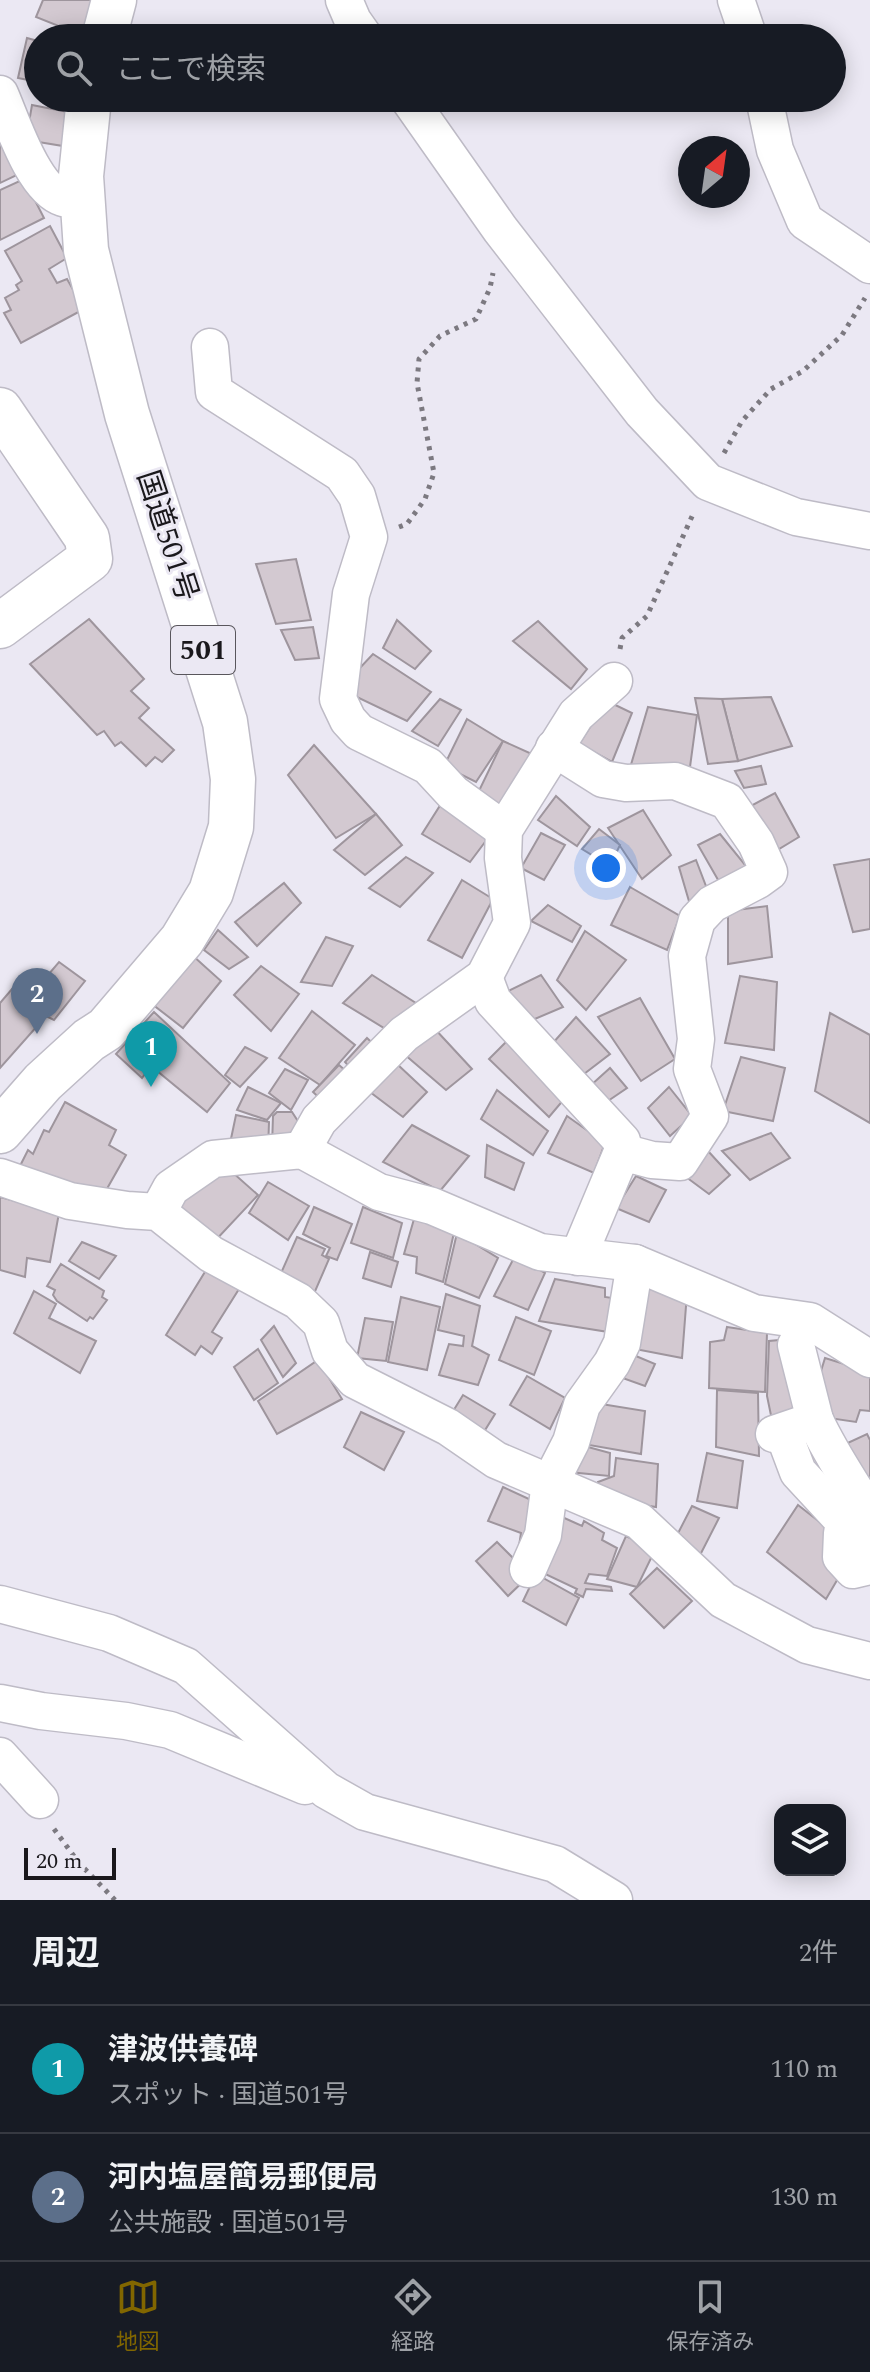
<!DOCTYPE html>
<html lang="ja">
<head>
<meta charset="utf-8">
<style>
  :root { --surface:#171b24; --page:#20242c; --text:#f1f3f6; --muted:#9ea1a6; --line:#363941; --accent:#816600 }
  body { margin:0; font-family:Spectral,"Noto Sans JP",serif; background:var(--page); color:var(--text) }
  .controls { position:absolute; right:24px; bottom:24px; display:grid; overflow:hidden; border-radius:16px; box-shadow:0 4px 20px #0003 }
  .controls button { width:72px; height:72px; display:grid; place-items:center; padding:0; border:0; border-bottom:2px solid var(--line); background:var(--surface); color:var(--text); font:40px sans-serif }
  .compass { position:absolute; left:678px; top:136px; width:72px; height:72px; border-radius:50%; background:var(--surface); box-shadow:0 4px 20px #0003; rotate:29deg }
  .scale { position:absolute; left:24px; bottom:20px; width:92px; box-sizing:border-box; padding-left:8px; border:4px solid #1a181c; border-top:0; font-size:22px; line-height:28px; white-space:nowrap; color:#1a181c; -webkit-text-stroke:6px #ebe8f3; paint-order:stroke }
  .you { position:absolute; left:606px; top:868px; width:28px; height:28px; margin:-20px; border:6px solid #fff; border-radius:50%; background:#1a73e8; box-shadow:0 0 0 12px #1a73e833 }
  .badge { display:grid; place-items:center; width:52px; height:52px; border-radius:50%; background:var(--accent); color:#fff; font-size:26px; font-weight:700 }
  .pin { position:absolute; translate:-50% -66px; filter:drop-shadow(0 2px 4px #0008) }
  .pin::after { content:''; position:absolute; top:42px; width:28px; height:24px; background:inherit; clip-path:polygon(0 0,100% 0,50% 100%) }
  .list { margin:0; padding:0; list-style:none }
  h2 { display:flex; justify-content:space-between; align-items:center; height:104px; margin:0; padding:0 32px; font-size:34px }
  h2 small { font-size:26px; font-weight:400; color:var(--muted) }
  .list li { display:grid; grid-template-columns:52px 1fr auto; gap:24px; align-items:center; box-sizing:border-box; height:128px; padding:0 32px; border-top:2px solid var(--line) }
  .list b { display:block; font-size:30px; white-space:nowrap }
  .list p { margin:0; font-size:26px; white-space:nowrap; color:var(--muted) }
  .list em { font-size:26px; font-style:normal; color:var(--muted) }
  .icon { flex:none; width:44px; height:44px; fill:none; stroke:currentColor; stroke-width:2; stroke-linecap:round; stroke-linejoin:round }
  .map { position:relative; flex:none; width:870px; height:1900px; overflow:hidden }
  .search { position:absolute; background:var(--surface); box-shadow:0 4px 20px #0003; left:24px; right:24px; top:24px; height:88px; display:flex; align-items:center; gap:20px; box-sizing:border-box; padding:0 28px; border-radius:44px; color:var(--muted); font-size:30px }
  .sheet { height:360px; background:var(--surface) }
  nav { display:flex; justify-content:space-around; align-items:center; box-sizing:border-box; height:112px; border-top:2px solid var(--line); background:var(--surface); font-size:22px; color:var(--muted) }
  nav a { display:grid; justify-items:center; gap:4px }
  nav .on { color:var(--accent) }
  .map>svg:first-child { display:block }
</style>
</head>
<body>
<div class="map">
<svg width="870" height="1900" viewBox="0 0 870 1900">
  <rect width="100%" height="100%" fill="#ebe8f3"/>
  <g fill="#d3c9d1" stroke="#9e959d" stroke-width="2">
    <path d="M43 0H95L81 35 36 17Z"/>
    <path d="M27 38 38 41V82L18 78Z"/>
    <path d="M32 105 68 112 63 146 26 140Z"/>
    <path d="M0 132 21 173 0 183Z"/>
    <path d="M24 179 44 218 0 240V190Z"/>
    <path d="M50 226 67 258 49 269 57 283 67 279 84 309 21 343 4 313 11 310 5 298 19 290 16 285 22 281 5 251Z"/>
    <path d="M296 559 311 620 276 624 256 564Z"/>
    <path d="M89 619 144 679 131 691 149 708 139 718 174 750 162 762 155 757 146 766 121 742 115 746 104 731 97 735 30 664Z"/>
    <path d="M397 620 431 651 415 669 383 648Z"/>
    <path d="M538 621 587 669 571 689 513 641Z"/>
    <path d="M313 627 319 658 295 660 281 630Z"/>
    <path d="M373 654 431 692 407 721 340 689Z"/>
    <path d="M771 697 792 746 738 761 722 699Z"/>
    <path d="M695 698 722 699 738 761 708 764Z"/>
    <path d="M440 699 461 710 438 746 412 731Z"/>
    <path d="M607 701 632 713 612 762 579 744Z"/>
    <path d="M648 707 697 715 690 767 630 768Z"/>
    <path d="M467 719 503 741 476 782 444 766Z"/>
    <path d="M503 741 534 755 502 806 477 795Z"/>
    <path d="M314 745 376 814 336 838 288 775Z"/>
    <path d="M761 766 766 784 744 788 735 771Z"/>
    <path d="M775 793 799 837 774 852 749 807Z"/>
    <path d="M556 796 590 827 577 846 538 820Z"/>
    <path d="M441 804 488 838 470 862 422 834Z"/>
    <path d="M643 810 671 855 642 879 608 828Z"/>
    <path d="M376 814 402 845 365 875 334 850Z"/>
    <path d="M599 829 620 845 610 866 582 849Z"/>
    <path d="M541 833 565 845 544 880 521 868Z"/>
    <path d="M720 834 746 866 721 885 698 845Z"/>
    <path d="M406 857 433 873 400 907 369 888Z"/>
    <path d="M870 859V929L853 932 834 865Z"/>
    <path d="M696 860 709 894 691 908 679 867Z"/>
    <path d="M462 880 493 899 462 958 428 940Z"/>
    <path d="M284 883 301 903 257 946 235 922Z"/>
    <path d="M630 887 680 916 667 950 611 925Z"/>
    <path d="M548 905 581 926 572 942 531 921Z"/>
    <path d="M767 906 772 957 728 964V911Z"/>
    <path d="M218 930 248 957 229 969 204 950Z"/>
    <path d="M585 931 626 960 586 1010 557 980Z"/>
    <path d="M326 937 353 946 332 986 301 982Z"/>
    <path d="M192 955 221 981 183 1028 152 1004Z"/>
    <path d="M59 962 85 981 54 1020 46 1016 0 1068V1003L18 982 31 995Z"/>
    <path d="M261 966 299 994 271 1031 234 995Z"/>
    <path d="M372 975 419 1005 384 1028 343 1003Z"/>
    <path d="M541 975 563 1007 530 1021 506 992Z"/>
    <path d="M740 976 777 982 774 1050 725 1043Z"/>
    <path d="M640 998 675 1059 641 1081 598 1017Z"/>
    <path d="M312 1011 355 1045 320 1085 279 1058Z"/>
    <path d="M154 1012 230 1083 207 1112 151 1066 142 1078 116 1054Z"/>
    <path d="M830 1013 870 1035V1123L815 1091Z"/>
    <path d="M576 1017 610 1054 584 1074 552 1044Z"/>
    <path d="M434 1028 472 1069 446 1090 404 1054Z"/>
    <path d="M367 1038 381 1051 358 1076 345 1062Z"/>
    <path d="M508 1040 565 1098 549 1117 489 1059Z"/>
    <path d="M245 1047 267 1058 240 1087 225 1075Z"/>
    <path d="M741 1057 785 1068 773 1121 723 1111Z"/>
    <path d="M397 1064 427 1092 403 1117 366 1089Z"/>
    <path d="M339 1065 355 1079 328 1106 313 1092Z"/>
    <path d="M610 1068 627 1088 605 1103 580 1095Z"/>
    <path d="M285 1069 308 1080 291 1110 269 1093Z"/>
    <path d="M248 1087 281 1103 267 1120 237 1110Z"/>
    <path d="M669 1087 692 1116 670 1136 648 1108Z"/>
    <path d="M497 1090 548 1131 533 1155 481 1119Z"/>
    <path d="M65 1102 116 1130 109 1145 126 1155 104 1194 20 1166 28 1150 33 1154 44 1130 49 1132Z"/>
    <path d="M277 1112H292L305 1132 272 1147 273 1116Z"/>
    <path d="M236 1115 269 1122 268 1151 228 1153Z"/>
    <path d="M567 1116 605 1143 594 1173 548 1153Z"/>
    <path d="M412 1125 469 1156 440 1191 383 1162Z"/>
    <path d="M771 1133 790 1158 750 1180 722 1151Z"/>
    <path d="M487 1145 524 1163 514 1190 485 1177Z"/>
    <path d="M708 1151 730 1175 709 1194 682 1174Z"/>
    <path d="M223 1164 258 1195 213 1243 174 1204Z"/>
    <path d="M636 1176 666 1190 649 1222 616 1208Z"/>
    <path d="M268 1182 309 1206 288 1240 249 1213Z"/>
    <path d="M0 1197 59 1213 50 1262 27 1258 25 1277 0 1270Z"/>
    <path d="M314 1207 352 1224 337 1260 326 1256 330 1248 303 1234Z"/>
    <path d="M363 1207 402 1223 393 1258 351 1243Z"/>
    <path d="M416 1212 455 1228 443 1282 416 1273 417 1257 404 1254Z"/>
    <path d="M457 1233 498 1258 479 1298 445 1284Z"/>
    <path d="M297 1237 325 1249 322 1255 329 1259 313 1296 278 1280Z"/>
    <path d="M82 1242 116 1256 99 1279 69 1261Z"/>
    <path d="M370 1252 398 1262 391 1287 363 1278Z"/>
    <path d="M515 1256 545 1273 528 1310 494 1296Z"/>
    <path d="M61 1264 104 1291 102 1297 107 1300 93 1319 90 1317 87 1321 57 1301 53 1295 55 1290 47 1286Z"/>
    <path d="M208 1267 239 1289 212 1332 222 1338 212 1354 201 1346 195 1355 166 1335Z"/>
    <path d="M555 1279 605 1288V1297L626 1300 621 1334 539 1321Z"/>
    <path d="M646 1286 687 1293 682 1358 635 1349Z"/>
    <path d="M34 1291 56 1304 49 1318 96 1341 80 1373 14 1333Z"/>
    <path d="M446 1294 480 1306 472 1346 489 1355 478 1385 439 1375 449 1344 463 1346 464 1336 438 1330Z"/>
    <path d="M401 1297 440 1307 427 1370 388 1362Z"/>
    <path d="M516 1317 551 1331 534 1375 499 1360Z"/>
    <path d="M365 1318 393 1322 386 1361 357 1358Z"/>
    <path d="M274 1326 296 1363 283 1377 261 1340Z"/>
    <path d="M727 1327 767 1333 765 1392 709 1388 710 1342 724 1340Z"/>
    <path d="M790 1339 806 1418 773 1425 767 1396 769 1341Z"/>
    <path d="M258 1349 278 1383 254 1400 234 1367Z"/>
    <path d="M624 1351 655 1364 645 1386 614 1375Z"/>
    <path d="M825 1358 870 1372V1411L860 1410 856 1422 815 1416 814 1394Z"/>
    <path d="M318 1360 342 1399 277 1434 258 1401Z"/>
    <path d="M527 1376 565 1398 550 1429 510 1405Z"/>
    <path d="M717 1390 758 1393 759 1456 716 1447Z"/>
    <path d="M463 1395 495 1414 477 1443 447 1421Z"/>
    <path d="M595 1403 645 1411 641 1454 589 1445Z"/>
    <path d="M361 1412 404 1432 384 1470 344 1447Z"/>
    <path d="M867 1434 870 1440V1502L839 1447Z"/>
    <path d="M577 1444 610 1453 609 1476 569 1472Z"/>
    <path d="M707 1453 743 1461 737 1508 697 1501Z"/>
    <path d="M616 1458 658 1464 656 1507 598 1498V1482L614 1476Z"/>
    <path d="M503 1487 542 1505 518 1553 521 1533 488 1521Z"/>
    <path d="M798 1505 839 1537 843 1570 826 1599 767 1552Z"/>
    <path d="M692 1506 719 1518 697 1561 672 1545Z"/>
    <path d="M551 1512 582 1526 584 1521 604 1533 602 1540 617 1548 607 1576 589 1574 585 1583 611 1587 612 1591 586 1589 583 1597 575 1593 577 1589 543 1573Z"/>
    <path d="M626 1536 655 1550 637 1587 607 1579Z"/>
    <path d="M497 1542 530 1575 508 1596 476 1561Z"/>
    <path d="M657 1568 692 1601 664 1628 630 1594Z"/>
    <path d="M536 1574 579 1598 566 1625 523 1601Z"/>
  </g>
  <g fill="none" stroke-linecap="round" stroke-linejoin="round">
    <g stroke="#bebbc6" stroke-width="39">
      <g id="minor">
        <path d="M344 0 353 21 365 38"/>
        <path d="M736 0 749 38"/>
        <path d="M0 94C12 121 33 189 63 198 68 200 76 199 82 199"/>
        <path d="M408 98 500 229 642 412 708 482 796 517 870 531"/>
        <path d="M764 98 775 150 805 221 870 265"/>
        <path d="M210 347 214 392 342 474 357 496 369 537 351 594 338 699 348 720 359 732 428 766 453 793 504 830"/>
        <path d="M554 748 603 779 626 783 675 781 727 801 756 843 769 872 758 880 712 904 697 920 687 956 696 1039 692 1069 710 1116 680 1162 652 1160 622 1152 578 1257"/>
        <path d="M484 977 493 1001 622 1141V1152"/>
        <path d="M302 1150 319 1120 404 1034 484 977 512 923 503 858 504 830 576 715 614 681"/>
        <path d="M0 1177 70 1201 127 1210 158 1212 211 1254 298 1301 321 1323 330 1351 355 1380 448 1427 496 1460 639 1521 723 1600 807 1645 870 1661"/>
        <path d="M158 1212 171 1188 213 1159 302 1150 379 1192 432 1206 540 1252 635 1263 754 1313 810 1321 870 1359"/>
        <path d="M815 1420C830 1453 851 1483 870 1514"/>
        <path d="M783 1432 798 1472 847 1525 870 1545"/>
        <path d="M774 1434 815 1420 796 1345"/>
        <path d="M847 1525 842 1533 841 1557 853 1570 870 1566"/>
        <path d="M528 1569 543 1535 550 1483 571 1442 582 1405 612 1363 622 1343 635 1263"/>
        <path d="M0 1604 109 1633 186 1666 326 1790 365 1812 555 1864 614 1900"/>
        <path d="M0 1703 41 1711 126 1721 170 1730 305 1786"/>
        <path d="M0 1756 40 1800"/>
      </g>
    </g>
    <g stroke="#bebbc6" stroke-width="47">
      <path id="tertiary" d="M0 410 87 538 90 559 0 626"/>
    </g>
    <g stroke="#bebbc6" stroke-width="47">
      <g id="trunk">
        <path d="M104 38 114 0"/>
        <path d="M0 1131 43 1082 89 1040 106 1029 182 940 211 892 231 827 233 779 225 722 127 414 86 250 81 176 89 98"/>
      </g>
    </g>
    <g stroke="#7c7980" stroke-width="5" stroke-dasharray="4 6" stroke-linecap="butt">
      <path d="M724 453 742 421 771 389 803 371 842 335 865 298"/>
      <path d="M399 527 407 524 425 499 434 473 417 383 419 359 440 336 476 319 490 288 493 273"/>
      <path d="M620 649 622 638 647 616 694 512"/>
      <path d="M54 1829 79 1863 115 1900"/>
    </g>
    <use href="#minor" stroke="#fff" stroke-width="36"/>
    <use href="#tertiary" stroke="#fff" stroke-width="44"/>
    <use href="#trunk" stroke="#fff" stroke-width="44"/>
  </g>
  <g text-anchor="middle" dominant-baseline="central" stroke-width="6" stroke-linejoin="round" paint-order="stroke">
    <rect fill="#ebe8f3" stroke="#59565c" stroke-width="2" x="171" y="626" width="64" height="48" rx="6"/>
    <g font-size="28" font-weight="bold" fill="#1a181c">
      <text x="203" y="650">501</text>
    </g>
    <g font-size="30" fill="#1a181c" stroke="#ebe8f3">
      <text transform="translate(167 536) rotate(72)">国道501号</text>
    </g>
  </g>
</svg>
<div class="controls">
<button><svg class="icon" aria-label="layers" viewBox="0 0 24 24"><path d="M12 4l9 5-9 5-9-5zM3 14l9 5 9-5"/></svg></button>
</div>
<svg class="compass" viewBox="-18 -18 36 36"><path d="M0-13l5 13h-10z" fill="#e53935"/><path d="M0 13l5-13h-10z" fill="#9ea1a6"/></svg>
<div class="scale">20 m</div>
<div class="you"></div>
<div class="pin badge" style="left:151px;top:1087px;background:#0f9aa8">1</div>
<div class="pin badge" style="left:37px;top:1034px;background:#5c6f8a">2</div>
<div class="search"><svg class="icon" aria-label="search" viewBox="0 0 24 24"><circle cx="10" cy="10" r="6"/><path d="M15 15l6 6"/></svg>ここで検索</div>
</div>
<section class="sheet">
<h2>周辺<small>2件</small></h2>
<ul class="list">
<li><span class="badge" style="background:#0f9aa8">1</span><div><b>津波供養碑</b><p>スポット · 国道501号</p></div><em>110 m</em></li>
<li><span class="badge" style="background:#5c6f8a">2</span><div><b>河内塩屋簡易郵便局</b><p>公共施設 · 国道501号</p></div><em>130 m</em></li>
</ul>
</section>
<nav>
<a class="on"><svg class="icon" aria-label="map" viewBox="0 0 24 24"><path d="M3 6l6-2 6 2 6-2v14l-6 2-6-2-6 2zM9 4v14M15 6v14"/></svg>地図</a>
<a><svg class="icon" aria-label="directions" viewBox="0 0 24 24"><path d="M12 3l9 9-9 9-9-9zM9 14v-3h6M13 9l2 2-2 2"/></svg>経路</a>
<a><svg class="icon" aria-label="saved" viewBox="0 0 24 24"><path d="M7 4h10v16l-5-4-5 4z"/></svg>保存済み</a>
</nav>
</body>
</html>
